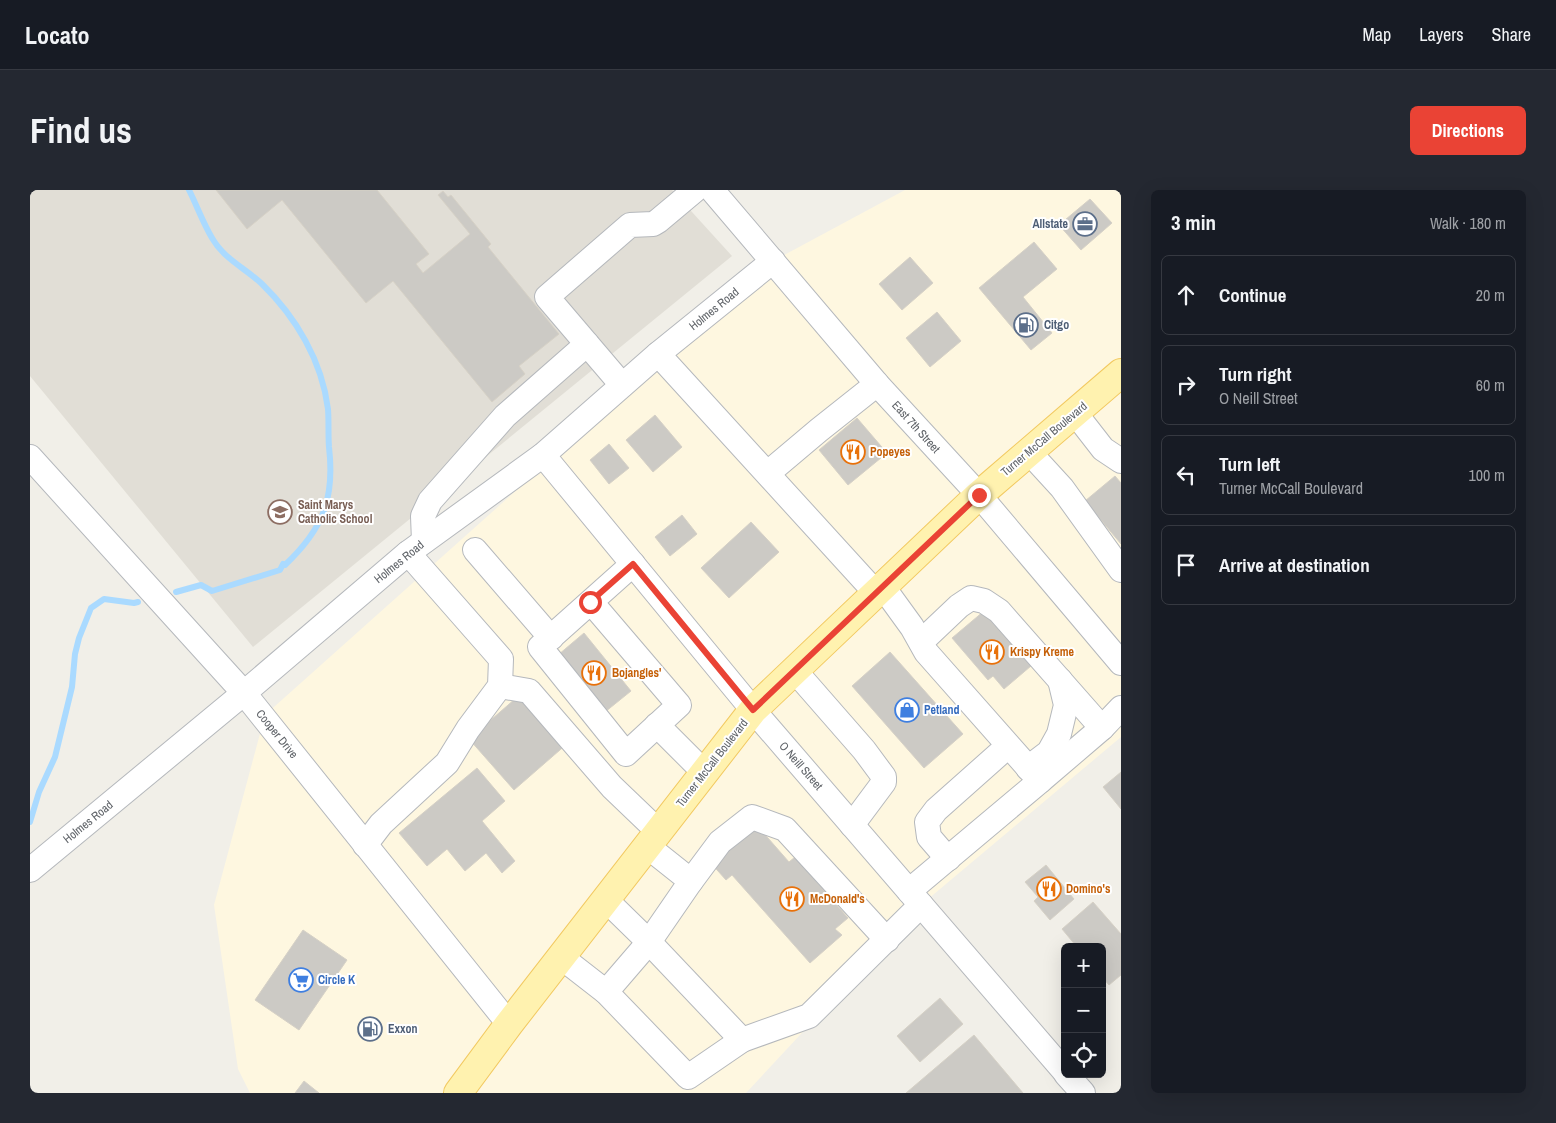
<!DOCTYPE html>
<html lang="en">
<head>
<meta charset="utf-8">
<style>
  :root { --surface:#171b24; --page:#242831; --text:#f1f3f6; --muted:#9ea1a6; --line:#363941; --accent:#ea4335 }
  body { margin:0; font-family:"Archivo Narrow",sans-serif; background:var(--page); color:var(--text) }
  .controls { position:absolute; right:15px; bottom:15px; display:grid; overflow:hidden; border-radius:8px; box-shadow:0 5px 20px #0002 }
  .controls button { width:45px; height:45px; display:grid; place-items:center; padding:0; border:0; border-bottom:1px solid var(--line); background:var(--surface); color:var(--text); font:25px sans-serif }
  .stop { position:absolute; width:15px; height:15px; margin:-11px; border:4px solid #ea4335; border-radius:50%; background:#fff }
  .stop.end { background:#ea4335; border-color:#fff; box-shadow:0 1px 5px #0008 }
  .list { margin:0; padding:0; list-style:none }
  h2 { display:flex; justify-content:space-between; align-items:center; height:65px; margin:0; padding:0 20px; font-size:21px }
  h2 small { font-size:16px; font-weight:400; color:var(--muted) }
  .list li { display:grid; grid-template-columns:32px 1fr auto; gap:15px; align-items:center; box-sizing:border-box; height:80px; margin:0 10px 10px; padding:0 10px; border:1px solid var(--line); border-radius:8px }
  .list b { display:block; font-size:19px; white-space:nowrap }
  .list p { margin:0; font-size:16px; white-space:nowrap; color:var(--muted) }
  .list em { font-size:16px; font-style:normal; color:var(--muted) }
  .icon { flex:none; width:28px; height:28px; fill:none; stroke:currentColor; stroke-width:2; stroke-linecap:round; stroke-linejoin:round }
  .map { position:relative; flex:none; width:1091px; height:903px; overflow:hidden; border-radius:8px }
  header { display:flex; align-items:center; gap:30px; box-sizing:border-box; height:70px; padding:0 25px; background:var(--surface); border-bottom:1px solid var(--line) }
  header strong { font-size:24px }
  nav { display:flex; gap:28px; margin-inline-start:auto; font-size:18px }
  .intro { display:flex; align-items:center; justify-content:space-between; box-sizing:border-box; height:120px; padding:0 30px }
  h1 { margin:0; font-size:35px }
  .button { padding:12px 22px; border-radius:8px; background:var(--accent); color:#fff; font-size:18px; font-weight:700 }
  main { display:flex; gap:30px; padding:0 30px }
  aside { flex:1; background:var(--surface); border-radius:8px; box-shadow:0 5px 20px #0002 }
  .map>svg:first-child { display:block }
</style>
</head>
<body>
<header>
<strong>Locato</strong>
<nav><a>Map</a><a>Layers</a><a>Share</a></nav>
</header>
<div class="intro"><h1>Find us</h1><a class="button">Directions</a></div>
<main>
<div class="map">
<svg width="1091" height="903" viewBox="0 0 1091 903">
  <rect width="100%" height="100%" fill="#f1efe8"/>
  <path fill="#fef7e0" d="M875 0H1091V547L891 715 716 903H220L208 879 184 715 235 525 743 71Z"/>
  <path fill="#e1ded6" d="M3 0H642L702 66 223 457 0 186V3Z"/>
  <g fill="none" stroke-linecap="round" stroke-linejoin="round">
    <g stroke="#aadaff" stroke-width="6">
      <path d="M146 402 171 395 182 401 250 380 253 374 255 375C293 339 305 309 299 257 298 244 299 232 298 219 292 171 266 127 232 94 215 78 194 69 182 48 173 33 167 16 159 0"/>
      <path d="M0 632 9 602 25 567 42 497 45 464 49 448 61 418 74 409 104 413 108 412"/>
    </g>
  </g>
  <g fill="#cccac5" stroke="#d6d1c6">
    <path d="M186 0H347L399 64 386 74 393 83 440 44 408 5 413 1 418 7 421 5 461 54 458 57 529 144 489 176 495 184 462 212 363 91 336 113 252 10 217 39Z"/>
    <path d="M1060 9 1082 33 1051 60 1029 35Z"/>
    <path d="M1004 52 1027 79 993 107 1022 143 1001 160 949 98Z"/>
    <path d="M880 67 903 93 872 120 849 94Z"/>
    <path d="M907 122 931 151 900 177 876 148Z"/>
    <path d="M625 225 652 257 623 282 596 250Z"/>
    <path d="M827 228 857 263 818 295 789 260Z"/>
    <path d="M579 254 599 278 579 294 560 270Z"/>
    <path d="M1085 286 1091 293V354L1055 311Z"/>
    <path d="M652 325 667 344 640 366 625 347Z"/>
    <path d="M721 332 749 362 699 408 671 378Z"/>
    <path d="M954 421 1001 476 974 499 963 486 958 490 922 448Z"/>
    <path d="M554 443 601 501 575 522 528 465Z"/>
    <path d="M860 462 933 544 894 578 822 496Z"/>
    <path d="M493 502 538 553 484 600 439 549Z"/>
    <path d="M447 578 475 611 452 631 485 671 472 683 456 663 435 681 417 659 397 676 369 643Z"/>
    <path d="M1091 582V619L1073 597Z"/>
    <path d="M724 632 759 672 765 667 818 728 805 739 812 745 780 773 702 685 696 690 679 671Z"/>
    <path d="M1016 675 1044 709 1020 730 1004 711 1008 707 995 692Z"/>
    <path d="M1063 712 1091 744V785L1079 795 1072 787V757H1047L1032 739Z"/>
    <path d="M273 740 317 770 269 840 225 810Z"/>
    <path d="M910 808 933 834 890 872 867 846Z"/>
    <path d="M944 845 993 903H876Z"/>
    <path d="M274 891 289 903H265Z"/>
  </g>
  <g fill="none" stroke-linecap="round" stroke-linejoin="round">
    <g stroke="#b5b8bc" stroke-width="26">
      <g id="minor">
        <path d="M682 0 847 194 949 305 1091 473"/>
        <path d="M628 164 846 403"/>
        <path d="M592 195 517 107 600 35 623 34 628 31 665 0"/>
        <path d="M1045 223 1073 259 1091 271"/>
        <path d="M999 262 1032 298 1091 380"/>
        <path d="M513 265 723 520 1035 882"/>
        <path d="M0 267 214 503 479 834"/>
        <path d="M738 283 789 240 847 194"/>
        <path d="M394 351 393 326 400 311 475 226 557 154"/>
        <path d="M445 360 521 448"/>
        <path d="M853 397 882 437 896 462 1010 591 1072 538 1091 518"/>
        <path d="M561 412 649 515 596 564 510 457 603 374"/>
        <path d="M891 452 929 416 941 408 954 411 969 421 1072 538"/>
        <path d="M765 481 834 560 854 587V592L822 635"/>
        <path d="M470 496 499 501 582 597 629 642"/>
        <path d="M627 535 675 583"/>
        <path d="M998 578 1019 562 1029 544 1036 515 1030 490"/>
        <path d="M335 655 351 634 417 573 438 539 470 496 471 469 378 363"/>
        <path d="M918 669 899 647 897 632 906 620 978 556"/>
        <path d="M0 680 214 503 378 363 513 265 628 164 743 71"/>
        <path d="M661 691 690 652 722 627 755 639 857 750"/>
        <path d="M879 701 1010 591"/>
        <path d="M576 710 619 752 712 850"/>
        <path d="M531 767 576 802 619 752 661 691 617 656"/>
        <path d="M576 802 658 887 712 850 779 826 891 715"/>
        <path d="M1036 884 1053 903"/>
      </g>
    </g>
    <g stroke="#f2c960" stroke-width="30">
      <path id="major" d="M428 903 479 834 723 520 949 305 1091 183"/>
    </g>
    <use href="#minor" stroke="#fff" stroke-width="24"/>
    <use href="#major" stroke="#fff2af" stroke-width="28"/>
  </g>
  <g fill="none" stroke-linecap="round" stroke-linejoin="round">
    <path stroke="#ea4335" stroke-width="6" d="M560 412 603 374 723 520 949 305"/>
  </g>
  <defs>
    <g id="office-ring" transform="scale(1.25)"><circle r="9.5" fill="#fff" stroke="#5c6f8a" stroke-width="1.5"/><path d="M-6-3h4V-5.5h4V-3h4V5H-6ZM-1-4.5V-3h2v-1.5ZM-6 0V1H6V0Z" fill="#5c6f8a"/></g>
    <g id="fuel-ring" transform="scale(1.25)"><circle r="9.5" fill="#fff" stroke="#5c6f8a" stroke-width="1.5"/><path d="M-5.5-6h7V0h2V4h1.3V-2.5L3-4.5l.8-.8L6-3V5H2.5V1h-1V6h-7ZM-4.2-4.7v3.2H.2V-4.7Z" fill="#5c6f8a"/></g>
    <g id="restaurant-ring" transform="scale(1.25)"><circle r="9.5" fill="#fff" stroke="#e8710a" stroke-width="1.5"/><path d="M-5-6h1v4h1v-4h1v4h1v-4h1v5L-1.5 .5V6h-2V.5L-5-1ZM5-6V6H3V1.5H1.5Q1.5-4 5-6Z" fill="#e8710a"/></g>
    <g id="school-ring" transform="scale(1.25)"><circle r="9.5" fill="#fff" stroke="#8d6e63" stroke-width="1.5"/><path d="M0-5L7-2L0 1L-7-2ZM-4 1L0 2.5L4 1V4Q0 6-4 4Z" fill="#8d6e63"/></g>
    <g id="shop-ring" transform="scale(1.25)"><circle r="9.5" fill="#fff" stroke="#3f7fe0" stroke-width="1.5"/><path d="M-5-2.5h2.3a2.7 3.5 0 0 1 5.4 0H5L5.5 6h-11ZM-1.5-2.5h3a1.5 2.3 0 0 0-3 0Z" fill="#3f7fe0"/></g>
    <g id="supermarket-ring" transform="scale(1.25)"><circle r="9.5" fill="#fff" stroke="#3f7fe0" stroke-width="1.5"/><path d="M-6-5.5h2.5l.6 2H6L4.5 2H-2.5L-4.4-4H-6ZM-1.5 3.2a1.3 1.3 0 1 0 .1 0ZM3 3.2a1.3 1.3 0 1 0 .1 0Z" fill="#3f7fe0"/></g>
  </defs>
  <g fill-rule="evenodd">
    <use href="#office-ring" x="1055" y="34"/>
    <use href="#fuel-ring" x="996" y="135"/>
    <use href="#restaurant-ring" x="823" y="262"/>
    <use href="#school-ring" x="250" y="322"/>
    <use href="#restaurant-ring" x="962" y="462"/>
    <use href="#restaurant-ring" x="564" y="483"/>
    <use href="#shop-ring" x="877" y="520"/>
    <use href="#restaurant-ring" x="1019" y="699"/>
    <use href="#restaurant-ring" x="762" y="709"/>
    <use href="#supermarket-ring" x="271" y="790"/>
    <use href="#fuel-ring" x="340" y="839"/>
  </g>
  <g text-anchor="middle" dominant-baseline="central" stroke-width="4" stroke-linejoin="round" paint-order="stroke">
    <g font-size="12" font-weight="bold" fill="#4e5e75" stroke="#fff" text-anchor="start">
      <text x="1038" y="34" text-anchor="end">Allstate</text>
      <text x="1014" y="135">Citgo</text>
      <text x="358" y="839">Exxon</text>
    </g>
    <g font-size="12" fill="#5f6368" stroke="#fff">
      <text transform="translate(684 119) rotate(-39)">Holmes Road</text>
      <text transform="translate(886 237) rotate(48)">East 7th Street</text>
      <text transform="translate(1014 249) rotate(-40)">Turner McCall Boulevard</text>
      <text transform="translate(369 372) rotate(-39)">Holmes Road</text>
      <text transform="translate(247 544) rotate(51)">Cooper Drive</text>
      <text transform="translate(682 573) rotate(-52)">Turner McCall Boulevard</text>
      <text transform="translate(771 576) rotate(49)">O Neill Street</text>
      <text transform="translate(58 632) rotate(-39)">Holmes Road</text>
    </g>
    <g font-size="12" font-weight="bold" fill="#c56008" stroke="#fff" text-anchor="start">
      <text x="840" y="262">Popeyes</text>
      <text x="980" y="462">Krispy Kreme</text>
      <text x="582" y="483">Bojangles'</text>
      <text x="1036" y="699">Domino's</text>
      <text x="780" y="709">McDonald's</text>
    </g>
    <g font-size="12" font-weight="bold" fill="#785e54" stroke="#fff" text-anchor="start">
      <text x="268" y="315">Saint Marys<tspan x="268" dy="14">Catholic School</tspan></text>
    </g>
    <g font-size="12" font-weight="bold" fill="#366cbe" stroke="#fff" text-anchor="start">
      <text x="894" y="520">Petland</text>
      <text x="288" y="790">Circle K</text>
    </g>
  </g>
</svg>
<div class="controls">
<button>+</button>
<button>−</button>
<button><svg class="icon" aria-label="locate" viewBox="0 0 24 24"><circle cx="12" cy="12" r="6"/><path d="M12 2v4M12 18v4M2 12h4M18 12h4"/></svg></button>
</div>
<div class="stop" style="left:560px;top:412px"></div>
<div class="stop end" style="left:949px;top:305px"></div>
</div>
<aside>
<h2>3 min<small>Walk · 180 m</small></h2>
<ul class="list">
<li><svg class="icon" aria-label="ahead" viewBox="0 0 24 24"><path d="M12 20V5M6 11l6-6 6 6"/></svg><div><b>Continue</b></div><em>20 m</em></li>
<li><svg class="icon" aria-label="right" viewBox="0 0 24 24"><path d="M7 20v-9h11M14 6l5 5-5 5"/></svg><div><b>Turn right</b><p>O Neill Street</p></div><em>60 m</em></li>
<li><svg class="icon" aria-label="left" viewBox="0 0 24 24"><path d="M17 20v-9H6M10 6l-5 5 5 5"/></svg><div><b>Turn left</b><p>Turner McCall Boulevard</p></div><em>100 m</em></li>
<li><svg class="icon" aria-label="arrive" viewBox="0 0 24 24"><path d="M6 21V4h12l-3 4 3 4H6"/></svg><div><b>Arrive at destination</b></div></li>
</ul>
</aside>
</main>
</body>
</html>
